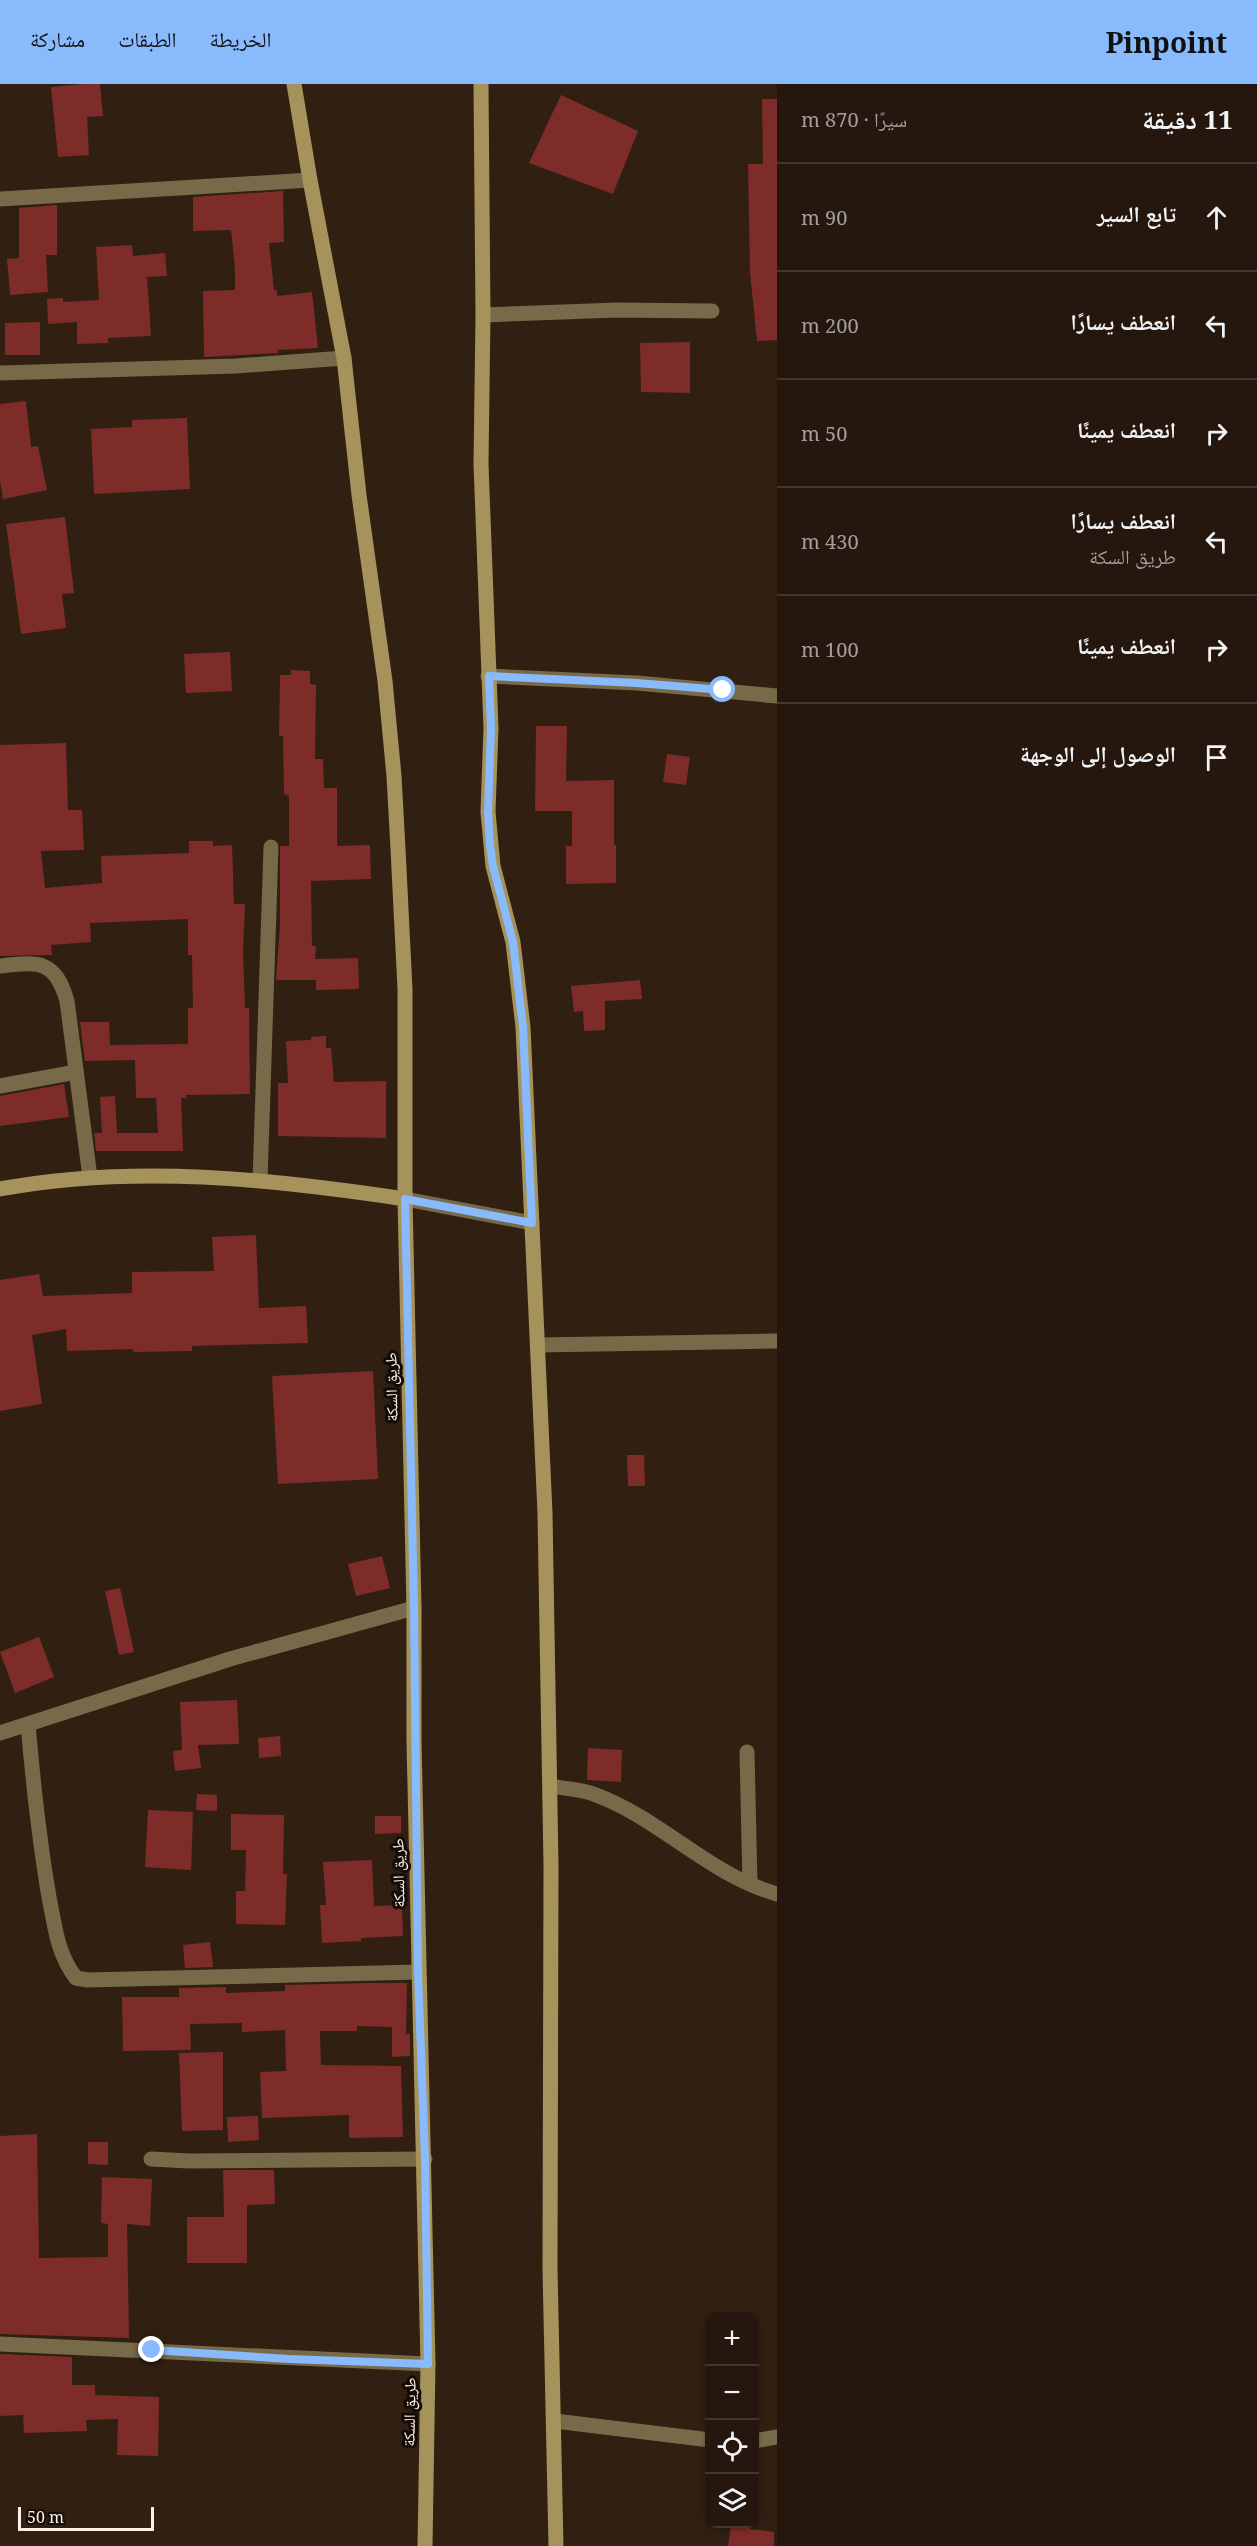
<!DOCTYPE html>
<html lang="ar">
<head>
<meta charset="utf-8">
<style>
  :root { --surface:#25170e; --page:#2d2017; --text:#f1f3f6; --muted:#a39f9e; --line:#42362e; --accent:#88bafc }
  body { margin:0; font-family:"Noto Serif","Noto Naskh Arabic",serif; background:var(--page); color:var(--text); direction:rtl }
  .controls { position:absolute; right:18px; bottom:18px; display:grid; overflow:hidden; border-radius:12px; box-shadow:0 2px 4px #0004 }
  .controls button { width:54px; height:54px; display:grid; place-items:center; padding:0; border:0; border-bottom:2px solid var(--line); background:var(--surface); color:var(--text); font:30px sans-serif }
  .scale { position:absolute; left:18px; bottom:15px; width:136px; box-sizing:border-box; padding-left:6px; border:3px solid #fcefe6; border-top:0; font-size:16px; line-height:21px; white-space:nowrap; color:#fcefe6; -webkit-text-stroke:4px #130b06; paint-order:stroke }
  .stop { position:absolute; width:18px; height:18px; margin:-14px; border:4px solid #88bafc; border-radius:50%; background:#fff }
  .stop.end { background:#88bafc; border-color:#fff; box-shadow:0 2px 6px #0008 }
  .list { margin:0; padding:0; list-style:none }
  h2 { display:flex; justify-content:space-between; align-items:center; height:78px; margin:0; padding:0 24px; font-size:26px }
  h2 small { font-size:20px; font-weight:400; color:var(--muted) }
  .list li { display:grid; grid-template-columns:39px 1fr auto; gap:18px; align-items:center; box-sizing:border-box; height:108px; padding:0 24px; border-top:2px solid var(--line) }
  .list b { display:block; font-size:22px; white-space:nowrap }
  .list p { margin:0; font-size:20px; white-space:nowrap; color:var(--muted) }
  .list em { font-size:20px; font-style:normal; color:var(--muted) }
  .icon { flex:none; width:33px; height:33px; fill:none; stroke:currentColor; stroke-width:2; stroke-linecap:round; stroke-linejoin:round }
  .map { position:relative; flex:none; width:777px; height:2462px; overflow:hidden; direction:ltr }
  header { display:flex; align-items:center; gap:36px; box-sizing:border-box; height:84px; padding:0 30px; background:var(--accent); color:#111 }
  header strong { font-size:28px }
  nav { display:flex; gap:33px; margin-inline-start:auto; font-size:21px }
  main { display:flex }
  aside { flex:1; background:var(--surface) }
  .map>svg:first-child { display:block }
</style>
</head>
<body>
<header>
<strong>Pinpoint</strong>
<nav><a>الخريطة</a><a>الطبقات</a><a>مشاركة</a></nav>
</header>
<main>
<aside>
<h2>11 دقيقة<small>سيرًا · 870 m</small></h2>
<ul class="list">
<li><svg class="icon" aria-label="ahead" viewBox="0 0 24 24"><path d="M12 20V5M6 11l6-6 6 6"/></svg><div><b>تابع السير</b></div><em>90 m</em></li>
<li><svg class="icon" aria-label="left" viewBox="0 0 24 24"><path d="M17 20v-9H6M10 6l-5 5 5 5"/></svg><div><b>انعطف يسارًا</b></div><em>200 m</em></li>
<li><svg class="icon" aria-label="right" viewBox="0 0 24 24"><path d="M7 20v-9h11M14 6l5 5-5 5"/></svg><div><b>انعطف يمينًا</b></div><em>50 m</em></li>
<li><svg class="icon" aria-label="left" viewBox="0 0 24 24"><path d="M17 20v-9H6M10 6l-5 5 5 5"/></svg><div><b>انعطف يسارًا</b><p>طريق السكة</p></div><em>430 m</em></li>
<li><svg class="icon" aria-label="right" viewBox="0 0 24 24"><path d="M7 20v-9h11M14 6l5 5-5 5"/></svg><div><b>انعطف يمينًا</b></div><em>100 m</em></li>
<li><svg class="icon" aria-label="arrive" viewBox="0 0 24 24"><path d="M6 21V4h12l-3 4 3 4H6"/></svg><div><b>الوصول إلى الوجهة</b></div></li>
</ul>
</aside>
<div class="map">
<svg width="777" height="2462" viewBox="0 0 777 2462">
  <rect width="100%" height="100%" fill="#311f12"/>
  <g fill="#7d2c2a">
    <path d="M84 0H100L103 32 87 33 89 71 58 73 51 3Z"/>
    <path d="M561 11 638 47 613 110 529 79Z"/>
    <path d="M762 15H777V256L757 257 750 188 748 80H763Z"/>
    <path d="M283 107 284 158 269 159 274 206H277V212L312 208 318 264 278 266V269L204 273 203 207 235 206V185L231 146 193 147V113Z"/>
    <path d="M57 121V171H46L48 208 10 211 7 175 19 174V124Z"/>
    <path d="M132 161 133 172 165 169 167 192 147 193 151 252 108 254V259L77 260V238L48 240 47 215 63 214V218L99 216 96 163Z"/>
    <path d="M40 238V271H5V239Z"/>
    <path d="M690 258V309L641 308 640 259Z"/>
    <path d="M26 317 31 363 38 362 47 406 3 415 0 397V320Z"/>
    <path d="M187 334 190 405 94 410 91 345 132 343V336Z"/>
    <path d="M65 433 74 509 62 510 66 544 21 550 6 440Z"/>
    <path d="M230 568 232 607 186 609 184 570Z"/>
    <path d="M291 586 310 587V600L316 601 315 675H323L324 704H337V762L370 761 371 795 311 797 312 862H316L315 875 358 874 359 905 316 906V896H276L280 841V762H289V712L284 710 283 652H279L280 591H291Z"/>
    <path d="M536 642H567L566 697 614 696V761H616V799L566 800V762H572V727H535Z"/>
    <path d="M66 659 68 726H82L84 766 41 767 45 804 102 799 101 772 189 769V757H213V762L232 761 234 820H245L243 870 245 924H249L250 1010 186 1011V1014H181L183 1067H96L94 1049H102L100 1013 115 1012 117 1049H158L156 1014H136L135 976 85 977 80 938H109L110 961 188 960V924H193L192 871H188V835L90 839 91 858 51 861 52 871 0 872V661Z"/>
    <path d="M667 670 690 673 686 701 663 698Z"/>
    <path d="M640 896 642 915 605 917V946L584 947 583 927 574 928 571 902Z"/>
    <path d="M326 952V964H331L334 998 386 997V1054L278 1052V999H288L286 957 311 956V953Z"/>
    <path d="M64 1000 69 1033 0 1042V1012Z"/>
    <path d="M256 1151 259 1224 306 1222 308 1259 192 1262V1267L133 1268V1265L67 1267 66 1245 32 1251 42 1320 0 1327V1196L39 1190 43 1212 132 1209V1188L214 1187 212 1153Z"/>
    <path d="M373 1287 378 1395 278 1400 272 1292Z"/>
    <path d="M627 1371H644L645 1402H628Z"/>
    <path d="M382 1472 390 1504 356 1512 348 1480Z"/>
    <path d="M120 1504 134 1568 119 1571 105 1507Z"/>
    <path d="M39 1553 54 1593 15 1609 0 1568Z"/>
    <path d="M237 1616 239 1660 198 1661 201 1684 175 1687 173 1667 182 1666 180 1618Z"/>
    <path d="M280 1652 281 1672 259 1674 258 1654Z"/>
    <path d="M588 1664 622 1666 621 1698 587 1696Z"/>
    <path d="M197 1710 217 1711V1727L196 1726Z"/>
    <path d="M148 1726 193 1728 191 1786 145 1783Z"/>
    <path d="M231 1730 284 1731 283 1790H287L285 1841 236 1840V1807H245L246 1766H231Z"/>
    <path d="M375 1732H401V1749L375 1750Z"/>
    <path d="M372 1776 374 1822 402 1821 403 1852 361 1854V1857L322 1859 320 1821H326L323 1778Z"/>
    <path d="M210 1858 213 1883 185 1884 183 1861Z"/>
    <path d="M369 1899H407L406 1950H410V1972L392 1973V1943L357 1942V1947H320L321 1981 401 1982 403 2053 349 2054V2031L262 2034 260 1988 286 1987 285 1946 242 1948V1939L190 1940 191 1966 123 1967 122 1913H179V1904L226 1903V1909L285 1907V1901Z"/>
    <path d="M223 1968V2046L182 2047 179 1969Z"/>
    <path d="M258 2032 259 2056 228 2058 227 2033Z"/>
    <path d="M37 2050 39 2174 108 2173V2140L101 2139 102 2093 152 2095 150 2142 127 2140 129 2254 0 2250V2052Z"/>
    <path d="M88 2058H108V2081L88 2080Z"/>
    <path d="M223 2086H274L275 2120 247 2121V2179H187V2133H224Z"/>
    <path d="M0 2270 72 2273V2301H95V2311L159 2313 158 2372 117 2371 118 2335 86 2336 87 2347 24 2349 23 2331 0 2332Z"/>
    <path d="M731 2440 750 2441V2445L774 2448V2462H728Z"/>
  </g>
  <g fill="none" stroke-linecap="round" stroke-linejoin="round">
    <g stroke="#766a49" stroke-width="15">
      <path d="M0 115 310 96"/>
      <path d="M483 231 617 226 712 227"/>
      <path d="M0 289 236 282 344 274"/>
      <path d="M488 592 637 599 777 612"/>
      <path d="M0 882C38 878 55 875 67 917L90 1093"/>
      <path d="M0 1002 76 988"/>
      <path d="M260 1097 271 763"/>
      <path d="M405 1115 532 1139"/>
      <path d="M538 1261 777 1257"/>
      <path d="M28 1640C33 1698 39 1755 49 1813 55 1842 57 1870 76 1894L87 1896 418 1888"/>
      <path d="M0 1649 230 1575 414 1524"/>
      <path d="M747 1668 750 1800"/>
      <path d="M551 1702C565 1705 582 1705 596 1711 661 1735 709 1791 777 1810"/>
      <path d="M151 2075 189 2077 425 2075"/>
      <path d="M0 2260 428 2280"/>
      <path d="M555 2337 710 2356"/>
      <path d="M754 2357 777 2353"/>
    </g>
    <g stroke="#a6925b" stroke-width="15">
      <path d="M294 0 310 96 344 274 359 411 385 597 394 692 398 765 405 905V1115L414 1524V1657L428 2280 425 2462"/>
      <path d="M481 0 483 231 481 380 491 644 488 728 493 782 513 858 523 943 545 1429 551 1782 550 2185 556 2462"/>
      <path d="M0 1105C135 1080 271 1095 405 1115"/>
    </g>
  </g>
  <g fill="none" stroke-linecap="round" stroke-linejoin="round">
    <path stroke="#88bafc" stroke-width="8" d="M152 2266 289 2275 428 2280 425 2075 418 1888 414 1524 405 1115 532 1139 523 943 513 858 493 782 490 761 488 728 491 644 489 592 637 599 723 606"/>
  </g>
  <g text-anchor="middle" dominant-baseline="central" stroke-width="6" stroke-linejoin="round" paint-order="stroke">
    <g font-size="16" fill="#fcefe6" stroke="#130b06">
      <text transform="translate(391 1303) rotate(-91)">طريق السكة</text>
      <text transform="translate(398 1789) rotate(-91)">طريق السكة</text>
      <text transform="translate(409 2328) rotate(-89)">طريق السكة</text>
    </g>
  </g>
</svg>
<div class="controls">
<button>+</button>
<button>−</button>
<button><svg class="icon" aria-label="locate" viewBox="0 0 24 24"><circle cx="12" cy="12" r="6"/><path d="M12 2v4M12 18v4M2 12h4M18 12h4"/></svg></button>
<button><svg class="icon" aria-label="layers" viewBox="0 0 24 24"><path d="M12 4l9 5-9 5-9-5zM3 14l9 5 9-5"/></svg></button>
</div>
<div class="scale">50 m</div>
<div class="stop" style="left:723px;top:606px"></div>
<div class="stop end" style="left:152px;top:2266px"></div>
</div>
</main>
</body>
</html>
